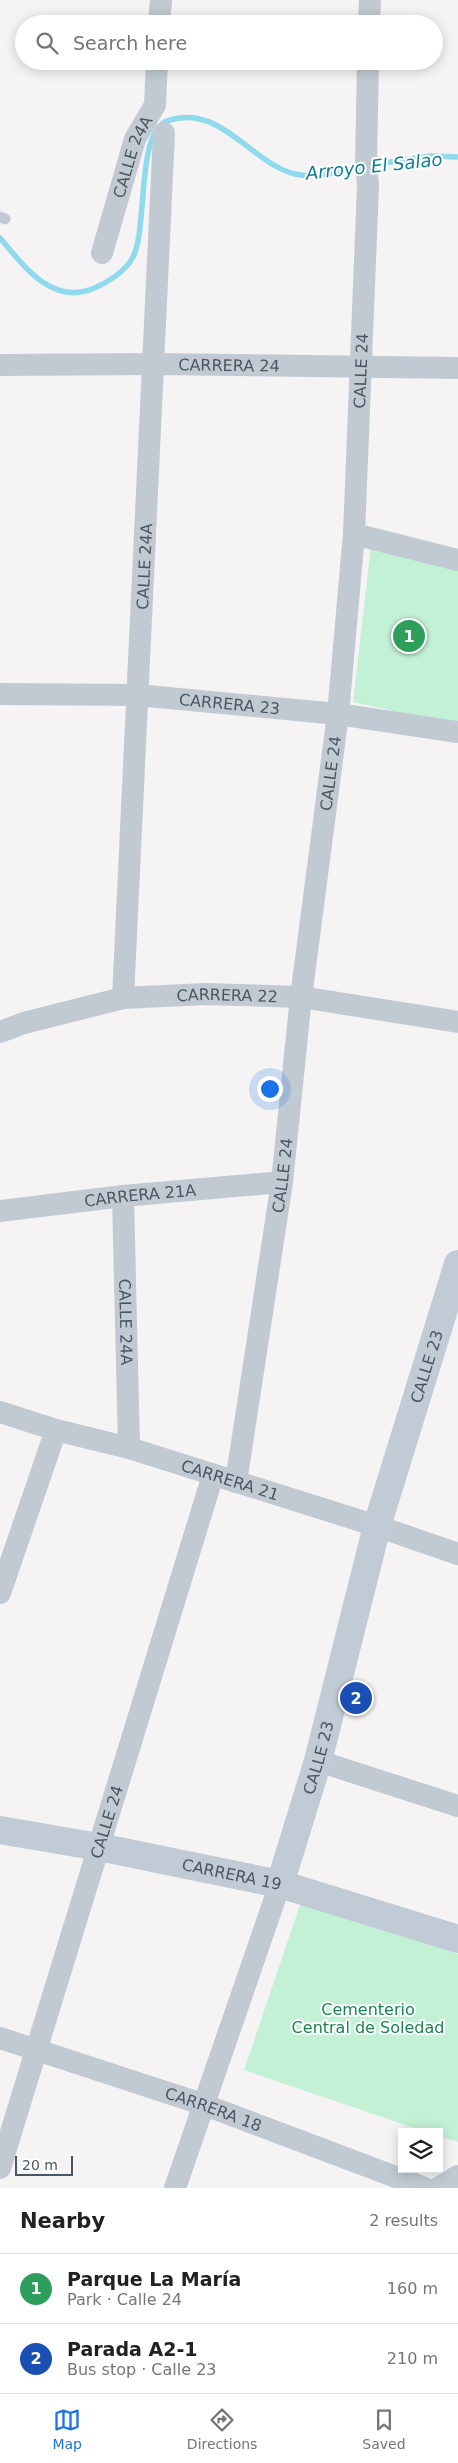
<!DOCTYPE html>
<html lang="en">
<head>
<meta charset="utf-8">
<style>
  :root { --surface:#fff; --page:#f6f6f6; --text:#202124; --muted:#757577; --line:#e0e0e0; --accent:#1a73e8 }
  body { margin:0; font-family:"DejaVu Sans",sans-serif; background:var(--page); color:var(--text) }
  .controls { position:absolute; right:15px; bottom:15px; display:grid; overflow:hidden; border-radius:0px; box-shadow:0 2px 12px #0003 }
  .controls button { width:45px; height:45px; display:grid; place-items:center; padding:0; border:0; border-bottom:1px solid var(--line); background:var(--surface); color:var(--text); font:25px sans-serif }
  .scale { position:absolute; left:15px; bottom:12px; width:58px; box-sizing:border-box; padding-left:5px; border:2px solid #4a5661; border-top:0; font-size:14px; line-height:18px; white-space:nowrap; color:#4a5661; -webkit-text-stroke:4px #fff; paint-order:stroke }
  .you { position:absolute; left:269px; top:1088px; width:18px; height:18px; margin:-12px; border:4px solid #fff; border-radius:50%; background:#1a73e8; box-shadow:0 0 0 8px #1a73e833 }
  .badge { display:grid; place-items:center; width:32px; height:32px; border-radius:50%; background:var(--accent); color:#fff; font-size:16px; font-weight:700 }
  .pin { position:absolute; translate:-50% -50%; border:2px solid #fff; box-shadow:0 1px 5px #0006 }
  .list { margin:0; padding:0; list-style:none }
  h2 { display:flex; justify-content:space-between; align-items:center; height:65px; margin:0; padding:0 20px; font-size:21px }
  h2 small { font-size:16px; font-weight:400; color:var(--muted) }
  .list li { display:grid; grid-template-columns:32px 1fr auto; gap:15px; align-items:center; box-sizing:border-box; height:70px; padding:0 20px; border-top:1px solid var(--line) }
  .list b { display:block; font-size:19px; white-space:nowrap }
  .list p { margin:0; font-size:16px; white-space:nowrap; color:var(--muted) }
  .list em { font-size:16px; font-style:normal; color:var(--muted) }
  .icon { flex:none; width:28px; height:28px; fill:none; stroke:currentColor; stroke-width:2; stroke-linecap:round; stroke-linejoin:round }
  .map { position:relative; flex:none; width:458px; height:2188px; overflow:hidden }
  .search { position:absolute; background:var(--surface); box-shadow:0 2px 12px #0003; left:15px; right:15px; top:15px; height:55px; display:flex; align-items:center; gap:12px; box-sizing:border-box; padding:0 18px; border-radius:28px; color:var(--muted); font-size:19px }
  .sheet { height:205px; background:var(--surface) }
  nav { display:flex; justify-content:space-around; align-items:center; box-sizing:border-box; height:70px; border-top:1px solid var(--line); background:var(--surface); font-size:14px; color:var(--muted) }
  nav a { display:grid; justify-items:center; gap:2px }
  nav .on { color:var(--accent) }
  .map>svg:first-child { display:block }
</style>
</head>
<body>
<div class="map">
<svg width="458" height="2188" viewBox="0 0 458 2188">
  <rect width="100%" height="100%" fill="#f5f3f3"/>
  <g fill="#c3f1d5">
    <path d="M371 546 458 569V725L353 702Z"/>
    <path d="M301 1902 458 1954V2142L439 2136V2132H426L244 2070Z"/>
  </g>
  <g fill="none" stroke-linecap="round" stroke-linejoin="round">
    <g stroke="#90daee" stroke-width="5.5">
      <path d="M371 165 430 156 458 157"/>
      <path d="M0 238C23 265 51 305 92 289 107 283 125 272 133 257 148 228 136 132 167 121 220 102 250 163 295 174 316 179 341 171 362 167"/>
    </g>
    <path stroke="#c1cad2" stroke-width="11" d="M0 217 5 219"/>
    <g stroke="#c1cad2" stroke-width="22">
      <path d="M159 24 161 0"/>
      <path d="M369 24 370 0"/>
      <path id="s1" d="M102 253 135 139 155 105 157 61"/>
      <path id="s2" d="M0 365 155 364 458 368"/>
      <path d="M354 534 458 560"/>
      <path id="s3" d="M0 694 137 695 338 714 458 732"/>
      <path id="s4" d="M123 998C136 710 153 422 164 133"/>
      <path id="s5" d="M0 1032 24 1023 123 998 206 994 301 997 458 1022"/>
      <path id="s6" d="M123 1196 129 1448"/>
      <path id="s7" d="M0 1211 123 1196 282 1182"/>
      <path id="s8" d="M0 1412 56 1430 129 1448 377 1526 458 1554"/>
      <path id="s9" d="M236 1482 282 1182 301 997 338 714 354 534 368 186 366 163 368 61"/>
      <path d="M0 1593 56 1430"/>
      <path d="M318 1761 458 1806"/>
      <path id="s10" d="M0 2038 205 2105 425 2188"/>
      <path id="s11" d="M0 2168 213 1475"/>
      <path d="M175 2188 280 1884"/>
      <path d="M438 2188 458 2176"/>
    </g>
    <g stroke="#c1cbd6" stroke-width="28">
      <path id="s12" d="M0 1830 99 1847 280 1884 458 1939"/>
      <path id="s13" d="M280 1884 318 1761 377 1526 458 1264"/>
    </g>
  </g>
  <g text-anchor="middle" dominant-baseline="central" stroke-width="4" stroke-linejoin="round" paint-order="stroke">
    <g font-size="16" fill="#4a5661" stroke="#fff">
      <text stroke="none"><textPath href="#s1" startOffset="101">CALLE 24A</textPath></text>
      <text stroke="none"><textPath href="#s2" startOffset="229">CARRERA 24</textPath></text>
      <text stroke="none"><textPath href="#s9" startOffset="1119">CALLE 24</textPath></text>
      <text stroke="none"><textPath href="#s4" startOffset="432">CALLE 24A</textPath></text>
      <text stroke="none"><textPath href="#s3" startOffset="230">CARRERA 23</textPath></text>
      <text stroke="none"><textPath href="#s9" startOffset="715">CALLE 24</textPath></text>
      <text stroke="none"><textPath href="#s5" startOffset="232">CARRERA 22</textPath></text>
      <text stroke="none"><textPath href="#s9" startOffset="310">CALLE 24</textPath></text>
      <text stroke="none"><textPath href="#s7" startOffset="141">CARRERA 21A</textPath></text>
      <text stroke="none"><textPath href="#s6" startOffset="126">CALLE 24A</textPath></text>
      <text stroke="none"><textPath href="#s13" startOffset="538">CALLE 23</textPath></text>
      <text stroke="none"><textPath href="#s8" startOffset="240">CARRERA 21</textPath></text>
      <text stroke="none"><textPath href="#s13" startOffset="132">CALLE 23</textPath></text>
      <text stroke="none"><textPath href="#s11" startOffset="362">CALLE 24</textPath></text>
      <text stroke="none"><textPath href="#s12" startOffset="236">CARRERA 19</textPath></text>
      <text stroke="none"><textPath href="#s10" startOffset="225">CARRERA 18</textPath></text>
    </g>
    <g font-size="16" fill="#17864f" stroke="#fff">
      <text x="368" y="2009">Cementerio<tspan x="368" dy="18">Central de Soledad</tspan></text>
    </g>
    <g font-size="18" font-style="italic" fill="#0c7c9b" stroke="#fff">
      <text transform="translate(374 166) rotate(-6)">Arroyo El Salao</text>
    </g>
  </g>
</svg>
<div class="controls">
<button><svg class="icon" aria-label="layers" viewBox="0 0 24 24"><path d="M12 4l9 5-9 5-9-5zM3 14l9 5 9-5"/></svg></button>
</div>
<div class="scale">20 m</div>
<div class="you"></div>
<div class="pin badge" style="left:409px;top:636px;background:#2e9e5b">1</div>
<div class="pin badge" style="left:356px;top:1698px;background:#1a4fb4">2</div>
<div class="search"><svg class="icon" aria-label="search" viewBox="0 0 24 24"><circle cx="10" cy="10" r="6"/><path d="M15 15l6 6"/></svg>Search here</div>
</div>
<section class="sheet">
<h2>Nearby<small>2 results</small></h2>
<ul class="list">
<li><span class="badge" style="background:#2e9e5b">1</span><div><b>Parque La María</b><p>Park · Calle 24</p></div><em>160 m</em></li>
<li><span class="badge" style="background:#1a4fb4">2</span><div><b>Parada A2-1</b><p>Bus stop · Calle 23</p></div><em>210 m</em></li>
</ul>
</section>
<nav>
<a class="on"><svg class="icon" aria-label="map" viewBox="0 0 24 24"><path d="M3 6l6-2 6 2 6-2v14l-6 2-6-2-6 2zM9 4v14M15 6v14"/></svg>Map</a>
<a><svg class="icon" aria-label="directions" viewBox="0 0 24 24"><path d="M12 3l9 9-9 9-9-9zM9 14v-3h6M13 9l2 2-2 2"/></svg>Directions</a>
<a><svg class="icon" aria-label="saved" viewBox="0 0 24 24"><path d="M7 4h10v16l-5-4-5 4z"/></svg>Saved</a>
</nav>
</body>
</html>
